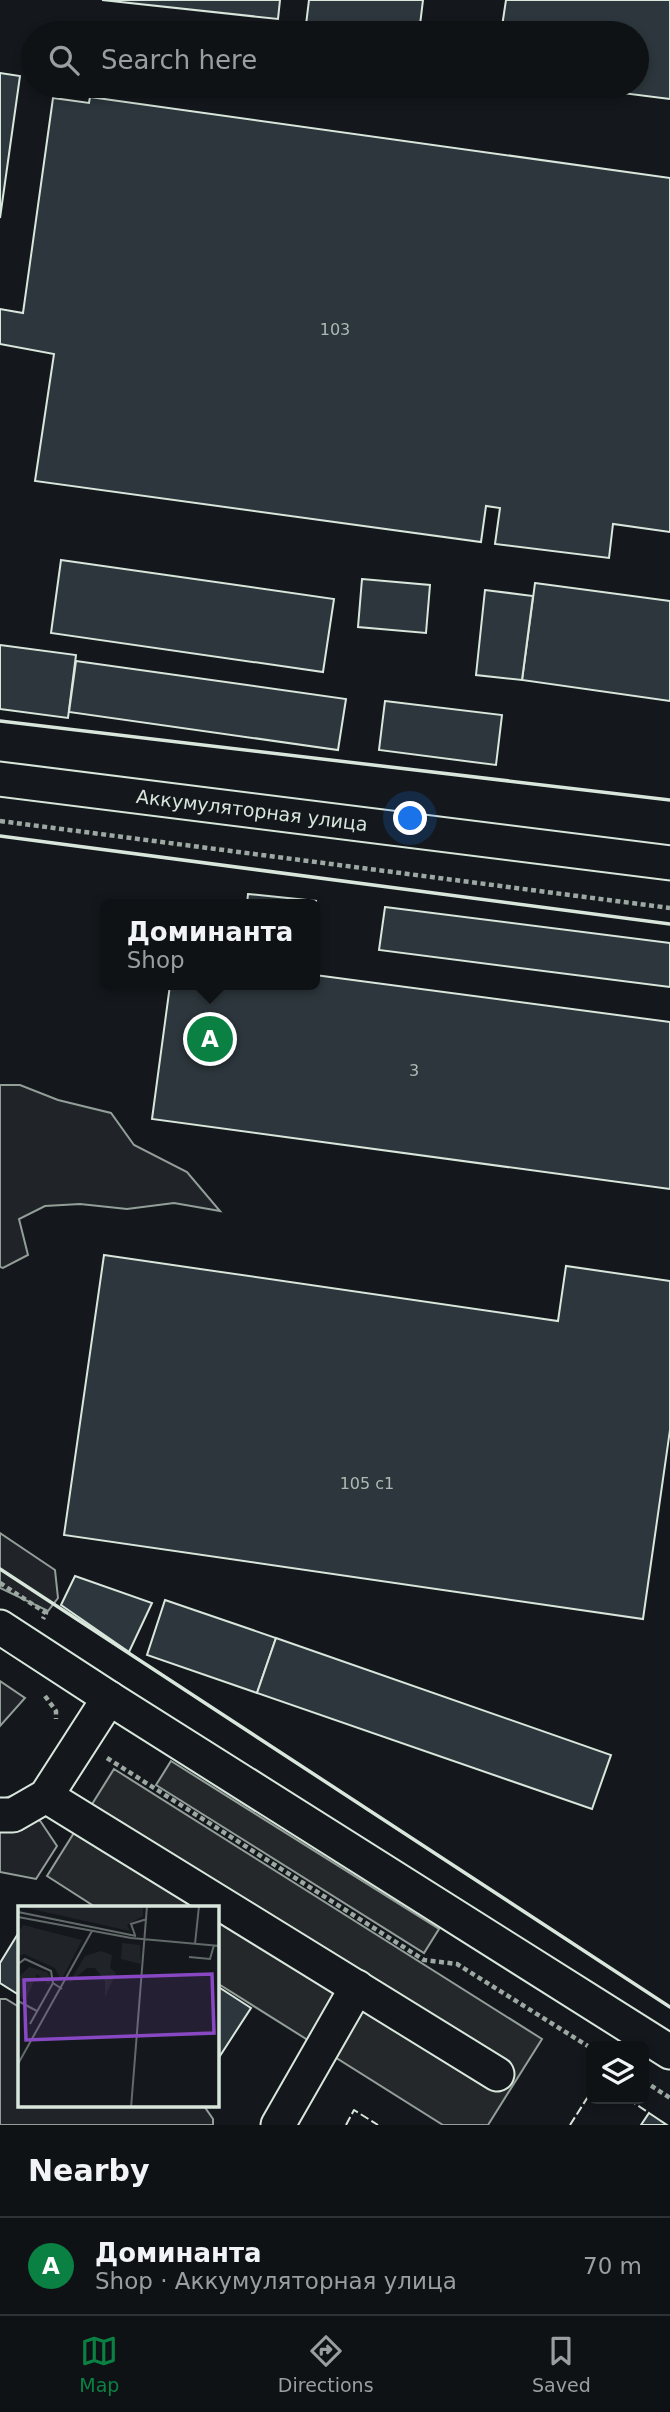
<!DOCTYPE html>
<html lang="en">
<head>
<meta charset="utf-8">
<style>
  :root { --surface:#0f1215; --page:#181b1e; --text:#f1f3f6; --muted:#9b9ea0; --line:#2f3234; --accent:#0b8043 }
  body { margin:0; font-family:"DejaVu Sans",sans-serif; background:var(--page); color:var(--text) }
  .controls { position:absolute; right:21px; bottom:21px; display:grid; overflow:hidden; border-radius:10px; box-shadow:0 4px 10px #0003 }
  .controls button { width:63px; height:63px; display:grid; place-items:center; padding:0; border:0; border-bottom:2px solid var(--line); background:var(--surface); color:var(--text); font:35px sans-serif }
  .you { position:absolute; left:411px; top:819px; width:24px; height:24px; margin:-18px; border:5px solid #fff; border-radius:50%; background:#1a73e8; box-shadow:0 0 0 10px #1a73e833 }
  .badge { display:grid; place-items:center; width:46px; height:46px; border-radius:50%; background:var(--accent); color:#fff; font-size:23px; font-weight:700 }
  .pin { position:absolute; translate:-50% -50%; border:4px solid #fff; box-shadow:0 2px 7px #0006 }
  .popup { position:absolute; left:100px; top:899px; width:220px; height:91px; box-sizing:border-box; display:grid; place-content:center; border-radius:10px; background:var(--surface); filter:drop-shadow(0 2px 5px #0005); font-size:23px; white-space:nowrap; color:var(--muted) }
  .popup b { font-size:26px; color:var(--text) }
  .popup::after { content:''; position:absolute; left:50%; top:100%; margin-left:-14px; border:14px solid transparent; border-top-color:var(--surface) }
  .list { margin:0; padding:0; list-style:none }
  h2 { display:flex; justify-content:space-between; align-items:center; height:91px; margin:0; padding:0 28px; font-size:30px }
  h2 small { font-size:23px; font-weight:400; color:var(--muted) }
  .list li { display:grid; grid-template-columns:46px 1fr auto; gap:21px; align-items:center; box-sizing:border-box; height:98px; padding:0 28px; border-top:2px solid var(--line) }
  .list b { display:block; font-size:26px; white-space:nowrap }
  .list p { margin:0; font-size:23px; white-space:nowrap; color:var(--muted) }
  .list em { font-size:23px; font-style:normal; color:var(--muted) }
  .icon { flex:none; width:38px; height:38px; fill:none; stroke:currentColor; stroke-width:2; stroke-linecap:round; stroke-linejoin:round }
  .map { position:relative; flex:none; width:670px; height:2125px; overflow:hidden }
  .search { position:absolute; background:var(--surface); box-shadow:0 4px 10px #0003; left:21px; right:21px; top:21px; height:77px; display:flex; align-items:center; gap:18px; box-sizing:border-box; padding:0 24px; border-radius:38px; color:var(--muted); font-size:26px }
  .sheet { height:189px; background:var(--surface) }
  nav { display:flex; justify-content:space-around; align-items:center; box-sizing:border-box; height:98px; border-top:2px solid var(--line); background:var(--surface); font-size:19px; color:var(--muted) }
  nav a { display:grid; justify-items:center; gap:4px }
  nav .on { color:var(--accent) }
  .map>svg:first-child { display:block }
</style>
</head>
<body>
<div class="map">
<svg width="670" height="2125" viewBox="0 0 670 2125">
  <rect width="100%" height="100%" fill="#14181c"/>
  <g fill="#202428" stroke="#939e99" stroke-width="2">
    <path d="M0 1085H20L58 1100 111 1113 134 1145 187 1172 220 1211 174 1203 127 1209 80 1204 45 1206 19 1219 28 1255 3 1268 0 1267Z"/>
    <path d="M0 1533 55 1570 58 1598 48 1611 0 1588Z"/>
    <path d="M0 1681 25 1698 0 1726Z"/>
    <path d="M16 1794 41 1822 57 1846 36 1879 0 1872V1800Z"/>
    <path d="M0 1999H6L19 2007V2106H204L213 2119V2125H0Z"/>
  </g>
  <g fill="#24282b" stroke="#939e99" stroke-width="2">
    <path d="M171 1761 439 1929 424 1953 156 1785Z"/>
    <path d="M114 1769 542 2039 488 2125H443L217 1983V1908H97L47 1876Z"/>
  </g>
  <g fill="#2c363c" stroke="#d8e6dc" stroke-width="2">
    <path d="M102 0H280L278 19Z"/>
    <path d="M309 0H423L419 33H305Z"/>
    <path d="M506 0H670V99L614 92 615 86H637V33H501Z"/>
    <path d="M0 73 20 76 0 218Z"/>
    <path d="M90 97 670 178V532L613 524 609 558 495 544 500 508 486 506 481 542 35 481 54 354 0 344V309L23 313 53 98 89 103Z"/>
    <path d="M61 560 334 599 323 672 51 633Z"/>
    <path d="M362 579 430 585 426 633 358 627Z"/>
    <path d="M535 583 670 601V701L522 680Z"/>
    <path d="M485 590 533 596 522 680 476 675Z"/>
    <path d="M0 645 76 655 68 718 0 709Z"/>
    <path d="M76 661 346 699 338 750 69 712Z"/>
    <path d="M385 701 502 715 496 765 379 750Z"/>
    <path d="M248 894 316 901 315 910V904H247Z"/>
    <path d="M385 907 670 943V987L379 950Z"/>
    <path d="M315 975 670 1022V1189L152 1119 170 985H315Z"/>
    <path d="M104 1255 558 1321 566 1266 670 1281V1430L643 1619 64 1535Z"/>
    <path d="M75 1576 152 1603 129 1652 61 1605Z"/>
    <path d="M165 1600 276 1638 257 1693 147 1655Z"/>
    <path d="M276 1638 611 1755 592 1809 257 1693Z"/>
    <path d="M19 1932V1995L0 1983V1963Z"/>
    <path d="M217 1986 251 2008 218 2059 217 2058Z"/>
    <path d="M649 2113 667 2125H641Z"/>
  </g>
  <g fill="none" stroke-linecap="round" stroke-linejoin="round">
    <g stroke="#d8e6dc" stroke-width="37">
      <g id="minor">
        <path d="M0 779 670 863"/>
        <path d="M0 1627 109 1698 670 2052"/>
        <path d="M46 1796 497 2074"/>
        <path d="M0 1815H13L46 1796 109 1698"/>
        <path d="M278 2125 357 1987"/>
      </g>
    </g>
    <g stroke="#9da8a2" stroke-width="4.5" stroke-dasharray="5 3.5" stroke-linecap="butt">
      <path d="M0 821 670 908"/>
      <path d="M0 1583 46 1613 43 1619"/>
      <path d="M45 1696 56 1711V1719"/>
      <path d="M107 1758 424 1960 457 1964 591 2048"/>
      <path d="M644 2081 670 2098"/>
    </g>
    <use href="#minor" stroke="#14181c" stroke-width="33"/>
    <g stroke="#d8e6dc" stroke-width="2" stroke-dasharray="9 3.5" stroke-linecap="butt">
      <path d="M628 2099 649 2113"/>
      <path d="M346 2125 354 2110 378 2125"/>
      <path d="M570 2125 591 2092"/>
    </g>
    <g stroke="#d8e6dc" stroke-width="3.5">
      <path d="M0 721 670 800"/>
      <path d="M0 836 670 924"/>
      <path d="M0 1569 670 2007"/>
    </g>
  </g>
  <g text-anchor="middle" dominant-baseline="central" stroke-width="5" stroke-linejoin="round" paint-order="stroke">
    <g font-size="16" fill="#adbab4">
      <text x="335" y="329">103</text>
      <text x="414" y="1070">3</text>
      <text x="367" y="1483">105 c1</text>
    </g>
    <g font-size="19" fill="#d8e6dc" stroke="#14181c">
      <text transform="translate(252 810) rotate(7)">Аккумуляторная улица</text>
    </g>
  </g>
  <g transform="translate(18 1906)">
    <rect width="201" height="201" fill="#14181c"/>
    <path d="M0 0H125V10L109 19 112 25ZM5 19 64 34 43 75 37 62 6 48 0 50V27ZM104 37 122 39 123 58 103 53ZM83 45 94 49 92 62 98 67 87 91V75L77 62H69L51 77 67 50ZM11 61 29 66 35 75 30 78 19 68 9 91 3 93 0 72Z" fill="#202428"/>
    <path fill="none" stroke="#626a69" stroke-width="2" d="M0 6 118 30M0 11 113 32 202 40M117 29 113 18 129 13M177 38 181 0M171 51 192 53 196 39M0 58 7 53 33 65 35 77 44 83M0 95 19 105M12 118 35 77M0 158 74 25M113 202 129 0"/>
    <path fill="#8948c3" fill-opacity="0.15" stroke="#8948c3" stroke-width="3.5" d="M194 68 196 127 8 134 6 74Z"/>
    <rect width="201" height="201" fill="none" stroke="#d8e6dc" stroke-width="3.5"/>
  </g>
</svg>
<div class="controls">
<button><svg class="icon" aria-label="layers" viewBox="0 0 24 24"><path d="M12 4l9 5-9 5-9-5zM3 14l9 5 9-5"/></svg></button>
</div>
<div class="you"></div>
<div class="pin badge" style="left:210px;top:1039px">A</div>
<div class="popup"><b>Доминанта</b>Shop</div>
<div class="search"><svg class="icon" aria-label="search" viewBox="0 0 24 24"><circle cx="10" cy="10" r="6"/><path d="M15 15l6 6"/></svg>Search here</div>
</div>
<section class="sheet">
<h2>Nearby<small></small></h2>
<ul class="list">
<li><span class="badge">A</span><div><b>Доминанта</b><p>Shop · Аккумуляторная улица</p></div><em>70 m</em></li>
</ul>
</section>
<nav>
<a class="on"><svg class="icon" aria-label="map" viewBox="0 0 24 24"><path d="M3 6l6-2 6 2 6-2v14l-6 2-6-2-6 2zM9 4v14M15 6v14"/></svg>Map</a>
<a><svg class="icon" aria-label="directions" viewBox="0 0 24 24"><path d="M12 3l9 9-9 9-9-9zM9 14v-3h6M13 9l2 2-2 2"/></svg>Directions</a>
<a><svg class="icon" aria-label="saved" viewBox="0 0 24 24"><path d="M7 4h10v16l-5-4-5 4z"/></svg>Saved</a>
</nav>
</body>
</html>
